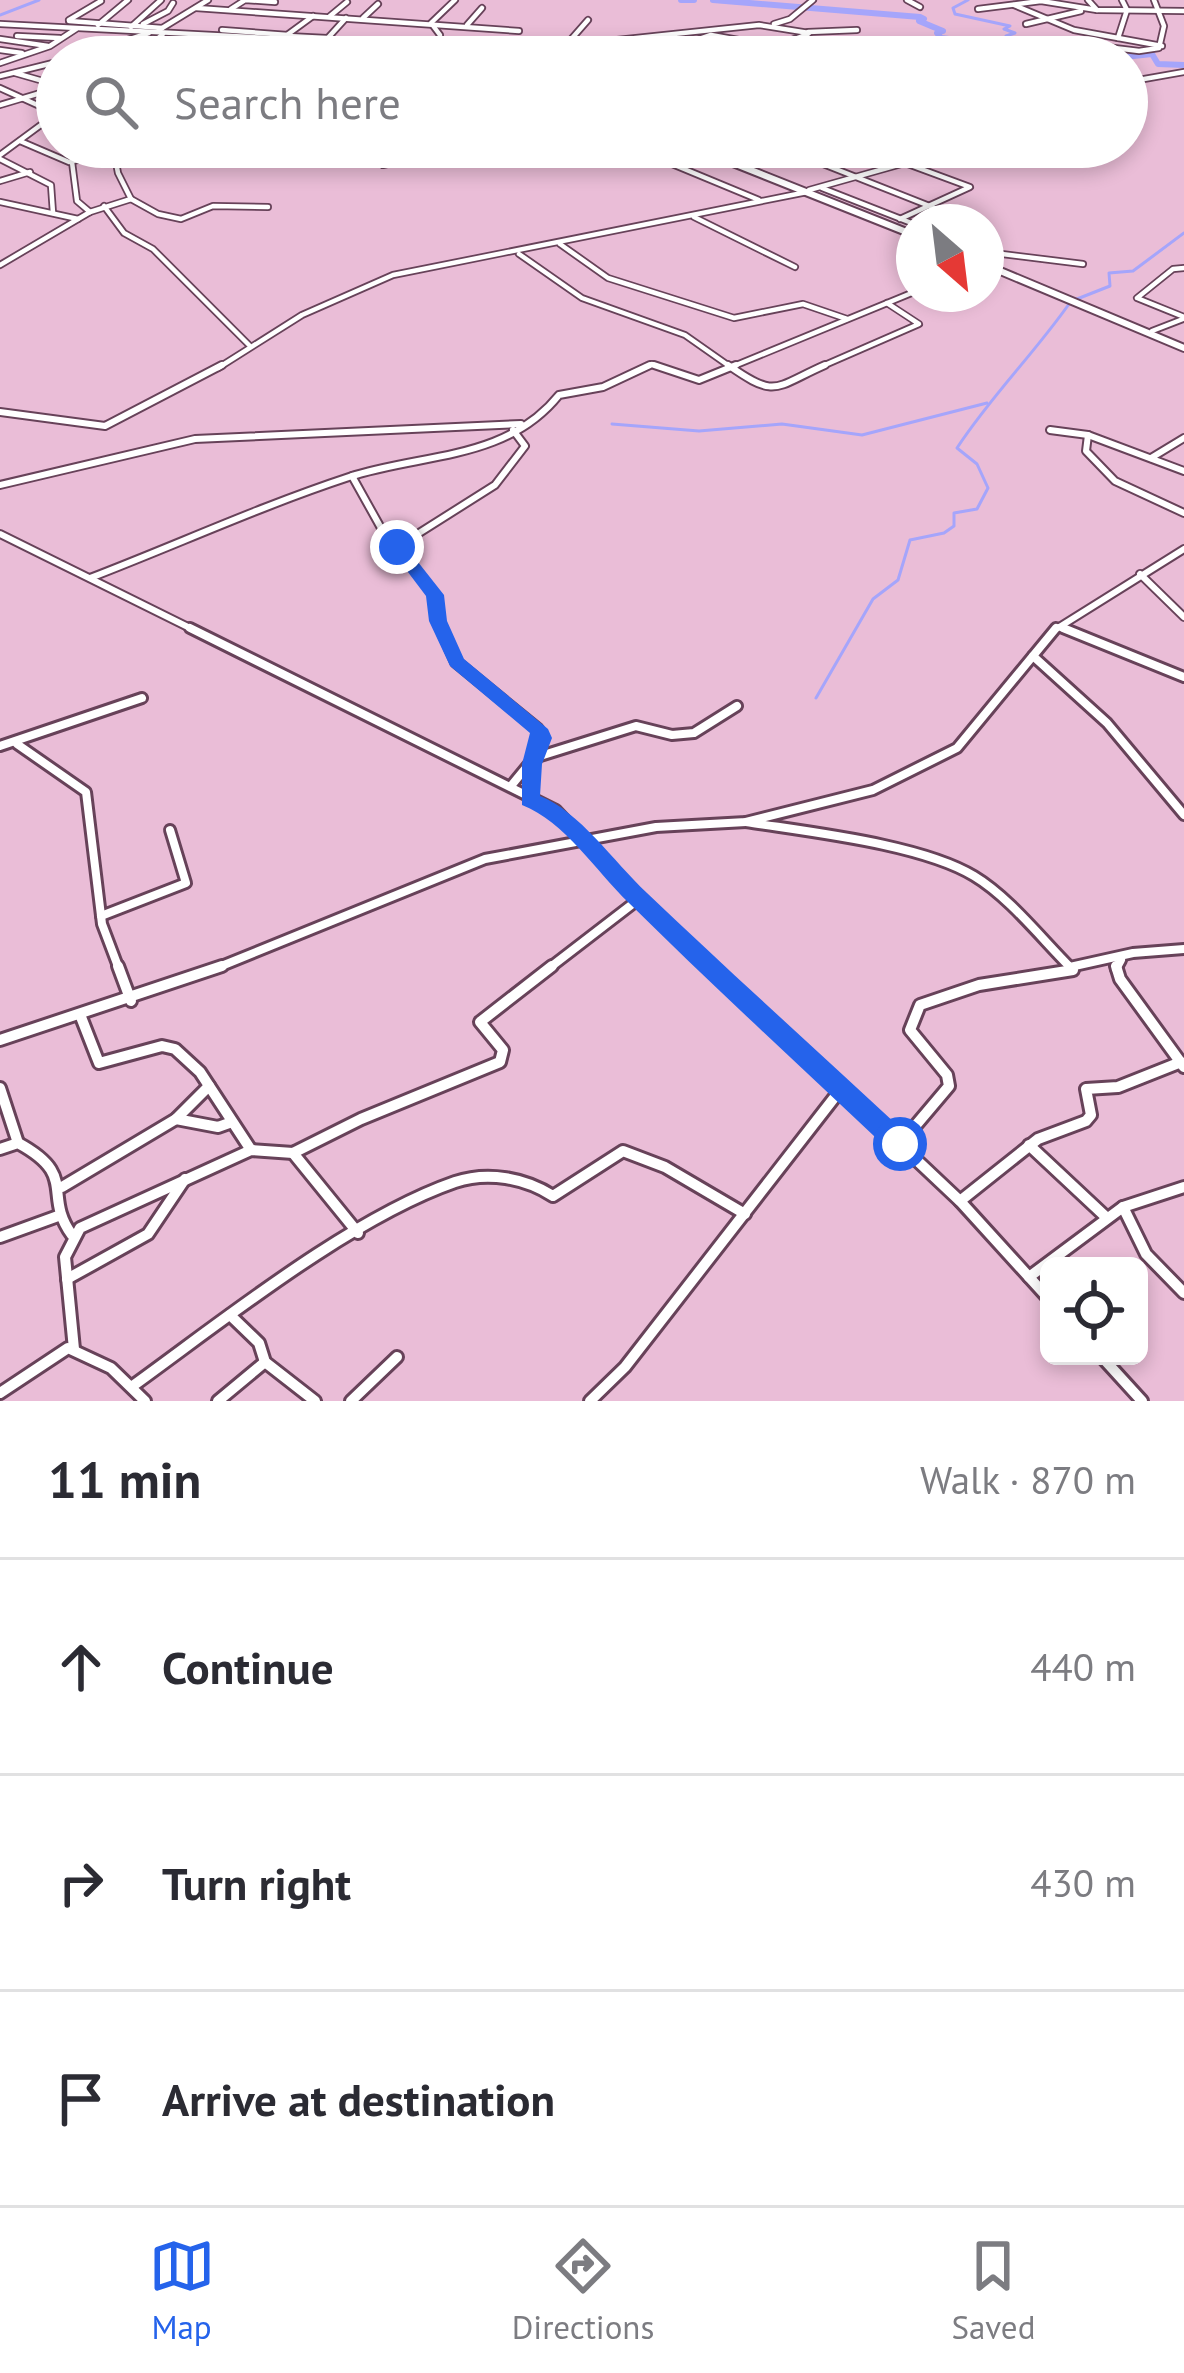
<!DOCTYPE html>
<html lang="en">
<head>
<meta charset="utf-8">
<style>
  :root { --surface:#fff; --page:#f7f7f7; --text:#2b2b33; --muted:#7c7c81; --line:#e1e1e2; --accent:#2563eb }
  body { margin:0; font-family:"PT Sans",sans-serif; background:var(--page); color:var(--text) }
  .controls { position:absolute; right:36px; bottom:36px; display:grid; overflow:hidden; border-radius:18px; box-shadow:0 6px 18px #0003 }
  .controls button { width:108px; height:108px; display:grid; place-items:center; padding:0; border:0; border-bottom:3px solid var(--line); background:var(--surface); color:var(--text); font:60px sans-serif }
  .compass { position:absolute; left:896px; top:204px; width:108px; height:108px; border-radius:50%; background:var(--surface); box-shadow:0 6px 18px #0003; rotate:152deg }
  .stop { position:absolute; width:36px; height:36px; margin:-27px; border:9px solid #2563eb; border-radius:50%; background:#fff }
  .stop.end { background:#2563eb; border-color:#fff; box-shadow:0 3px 12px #0008 }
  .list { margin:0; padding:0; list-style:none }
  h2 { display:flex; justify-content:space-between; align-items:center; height:156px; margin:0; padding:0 48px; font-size:51px }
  h2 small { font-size:39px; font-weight:400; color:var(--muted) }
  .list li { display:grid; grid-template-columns:78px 1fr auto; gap:36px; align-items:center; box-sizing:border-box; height:216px; padding:0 48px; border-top:3px solid var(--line) }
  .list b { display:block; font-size:45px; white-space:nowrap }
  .list em { font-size:39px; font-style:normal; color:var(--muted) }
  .icon { flex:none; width:66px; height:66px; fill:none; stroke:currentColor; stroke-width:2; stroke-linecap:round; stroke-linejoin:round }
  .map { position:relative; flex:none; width:1184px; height:1401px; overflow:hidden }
  .search { position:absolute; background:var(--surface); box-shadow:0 6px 18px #0003; left:36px; right:36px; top:36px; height:132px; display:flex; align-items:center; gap:30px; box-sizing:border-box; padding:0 42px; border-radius:66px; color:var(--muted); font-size:45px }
  .sheet { height:804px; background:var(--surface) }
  nav { display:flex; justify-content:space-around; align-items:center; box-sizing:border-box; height:168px; border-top:3px solid var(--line); background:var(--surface); font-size:33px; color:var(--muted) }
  nav a { display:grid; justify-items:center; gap:6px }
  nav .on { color:var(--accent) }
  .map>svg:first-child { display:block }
</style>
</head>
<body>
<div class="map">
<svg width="1184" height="1401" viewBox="0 0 1184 1401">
  <rect width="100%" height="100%" fill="#eabdd7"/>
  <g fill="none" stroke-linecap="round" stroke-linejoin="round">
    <g stroke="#a5a5fb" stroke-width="3">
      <path d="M968 0 953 8 955 14 1010 26 1004 29 1015 33 1006 36 1009 41 999 42"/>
      <path d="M0 15 39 0"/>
      <path d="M1077 299 1110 286 1109 273 1133 271 1184 233"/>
      <path d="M612 424 699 431 782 424 862 435 987 403"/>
      <path d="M816 698 873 599 898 580 910 540 944 533 954 526V513L977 509 988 488 977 464 957 448C991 396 1033 355 1069 304"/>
    </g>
    <g stroke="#a5a5fb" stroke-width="6">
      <path d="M681 0H694"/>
      <path d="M713 0 920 17 924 19 919 21 943 31 937 33 941 38 1020 48 991 51 1015 57"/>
      <path d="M1124 57 1152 54 1158 64 1184 65"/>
    </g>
    <g stroke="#674259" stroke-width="8">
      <g id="minor-far3">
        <path d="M907 0 920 7"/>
        <path d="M1088 0 1097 10 1184 11"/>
        <path d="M1014 5 1074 30 1162 46"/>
        <path d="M196 8 519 31"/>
        <path d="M231 9 245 0 275 2"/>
        <path d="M978 9 1041 1 1097 10"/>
        <path d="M330 16 347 2"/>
        <path d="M363 18 378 4"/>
        <path d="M69 20 101 1"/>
        <path d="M69 21 162 28"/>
        <path d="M143 24 168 11 173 3"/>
        <path d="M774 24 790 19 813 0"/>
        <path d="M1026 24 1081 11"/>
        <path d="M98 25 128 0"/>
        <path d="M467 25 482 8"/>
        <path d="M131 27 161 0"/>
        <path d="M159 30 208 0"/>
        <path d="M222 30 288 35"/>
        <path d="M808 32 857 30"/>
        <path d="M287 35 313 16"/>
        <path d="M17 36 60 38"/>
        <path d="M287 36 327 38"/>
        <path d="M1118 38 1127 10 1122 0"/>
        <path d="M0 39 48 46"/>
        <path d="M326 40 346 18"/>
        <path d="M694 41 749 54"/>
        <path d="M634 42 700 57"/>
        <path d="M439 43 440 35 431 23 455 0"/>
        <path d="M567 44 588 20"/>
        <path d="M1082 44 1139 51 1159 48 1164 26 1154 0"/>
        <path d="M431 49 446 43 579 44 759 25 809 33"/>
        <path d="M0 50 22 53"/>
        <path d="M667 50 711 35 832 57"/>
        <path d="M523 55 529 57"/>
        <path d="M74 57 149 33"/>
        <path d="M136 57 163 34"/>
        <path d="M233 57 247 38"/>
        <path d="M582 57 614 44"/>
        <path d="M624 57 643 45"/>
        <path d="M746 57 808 34"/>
        <path d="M878 57 898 49"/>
        <path d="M0 63 50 46 76 29"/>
        <path d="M15 73 57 85"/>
        <path d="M0 76 57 62"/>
        <path d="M1127 82 1184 72"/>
        <path d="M0 88 55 113"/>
        <path d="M0 105 57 88"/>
        <path d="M20 141 69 162 110 152"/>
        <path d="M475 147 505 159"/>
        <path d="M631 147 759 200"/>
        <path d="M780 147 970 222"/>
        <path d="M712 153 728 147"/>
        <path d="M0 155 57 113"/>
        <path d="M0 159 51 185 53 213"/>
        <path d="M72 162 77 201 90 212"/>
        <path d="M383 165 457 147"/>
        <path d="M0 181 30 172"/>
        <path d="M822 188 914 224"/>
        <path d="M809 190 905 163 928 147"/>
        <path d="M131 199 158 214 181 219 213 206 268 207"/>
        <path d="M0 202 78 219"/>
        <path d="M104 206 124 233 153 249 249 345"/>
        <path d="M694 217 795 267"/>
        <path d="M900 219 970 187 905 163"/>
        <path d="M560 244 608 278 734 318 803 304 847 319"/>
        <path d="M986 252 1083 264"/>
        <path d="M519 254 582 298 685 335 732 368"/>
        <path d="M0 265 90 212 131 199 118 173 113 147"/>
        <path d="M1184 268 1173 269 1137 298 1184 317"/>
        <path d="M1152 331 1183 319"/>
        <path d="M218 368 302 315 393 275 807 192"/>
        <path d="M644 368 652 364 663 368"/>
        <path d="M729 368 914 292"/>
        <path d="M818 368 919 324 887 303"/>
      </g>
    </g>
    <g stroke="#674259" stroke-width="10">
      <g id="minor-far2">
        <path d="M654 365 699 380 736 365"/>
        <path d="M728 365C777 399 773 388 825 365"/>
        <path d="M0 412 105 426 222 365"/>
        <path d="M1050 430 1088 435 1184 471"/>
        <path d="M1088 435 1086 451 1115 481 1184 513"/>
        <path d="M1151 458 1184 438"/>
        <path d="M352 476 381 528 435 595 443 631"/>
        <path d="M0 485 195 439 521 424"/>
        <path d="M0 534 196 631"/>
        <path d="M397 547 495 485 525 446 513 430"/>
        <path d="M1140 574 1184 617"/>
        <path d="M90 578C176 545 261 506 349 477 422 453 506 461 559 395L603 387 650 365"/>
        <path d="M1059 627 1070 631"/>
        <path d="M1053 631 1184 549"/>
      </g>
    </g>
    <g stroke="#674259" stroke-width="14">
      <g id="minor-far1">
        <path d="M190 628 556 810 639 899 714 969"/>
        <path d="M441 628 456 662 538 729V753L511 786"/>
        <path d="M1063 628 1184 677"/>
        <path d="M1033 656 1107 723 1184 815"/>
        <path d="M17 744 86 792 102 924 119 969"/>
        <path d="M0 746 142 698"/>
        <path d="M537 757 636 726 672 735 694 733 737 706"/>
        <path d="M530 798 532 765"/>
        <path d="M746 822C809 832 921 844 974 876 1009 897 1041 938 1070 967L1133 953 1184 949"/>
        <path d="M101 916 186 883 170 830"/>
        <path d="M214 969 485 859 656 827 746 822 873 790 957 748 1056 628"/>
        <path d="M548 969 639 899"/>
        <path d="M1116 969 1121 960"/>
      </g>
    </g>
    <g stroke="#674259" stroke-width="16">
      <g id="minor">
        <path d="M118 966 131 1001"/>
        <path d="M711 966 960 1201 1049 1299"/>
        <path d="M1116 966 1120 979 1184 1067"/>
        <path d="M81 1017 99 1063 162 1046 175 1049 200 1072 251 1150"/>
        <path d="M0 1040 222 966"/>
        <path d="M0 1088 18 1143"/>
        <path d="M176 1119 218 1127 232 1122"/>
        <path d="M900 1144 949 1086 947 1075 910 1030 920 1005 979 985 1073 970"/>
        <path d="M1029 1145 1107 1218"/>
        <path d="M0 1149 18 1143C79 1176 42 1194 72 1235"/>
        <path d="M293 1153 358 1233"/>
        <path d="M62 1187 176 1119 209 1086"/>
        <path d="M960 1201 1038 1139 1086 1121 1091 1115 1086 1089 1118 1087 1181 1062"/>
        <path d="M1123 1207 1146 1254 1184 1293"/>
        <path d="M0 1237 58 1216"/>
        <path d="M1029 1277 1123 1207 1184 1187"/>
        <path d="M67 1279 148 1234 185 1179"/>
        <path d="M230 1315 259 1343 265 1362 315 1401"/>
        <path d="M74 1349 65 1257 80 1228 251 1150 293 1153 361 1119 500 1062 503 1050 480 1022 552 966"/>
        <path d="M1101 1356 1142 1401"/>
        <path d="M134 1385C224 1320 351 1218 455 1182 488 1171 525 1178 553 1196L623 1151 665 1167 745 1214"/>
        <path d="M0 1393 68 1348 111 1368 145 1401"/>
        <path d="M218 1401 265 1362"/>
        <path d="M351 1401 397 1357"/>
        <path d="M590 1401 625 1367 841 1089"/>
      </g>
    </g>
    <g stroke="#674259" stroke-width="8">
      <g id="major-far1">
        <path d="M0 24 386 44 463 57"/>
        <path d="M693 147 731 162"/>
      </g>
    </g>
    <g stroke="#674259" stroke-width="10">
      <g id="major">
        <path d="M723 159 914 235"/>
        <path d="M986 265 1184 348"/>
      </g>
    </g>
    <use href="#minor-far3" stroke="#fff" stroke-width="4.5"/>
    <use href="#minor-far2" stroke="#fff" stroke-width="6"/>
    <use href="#minor-far1" stroke="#fff" stroke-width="8"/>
    <use href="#minor" stroke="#fff" stroke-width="10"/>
    <use href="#major-far1" stroke="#fff" stroke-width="4.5"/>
    <use href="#major" stroke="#fff" stroke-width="6"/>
  </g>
  <path fill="#2563eb" d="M391 543H403L444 595 447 621 464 659 548 729 552 738 542 764 540 796C579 811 614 862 647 893 733 975 822 1055 909 1136L913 1144 909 1152H891C803 1069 715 988 629 903 595 870 565 822 522 805V764L530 733 450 666 429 621 426 596 389 547Z"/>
</svg>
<div class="controls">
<button><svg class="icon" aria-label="locate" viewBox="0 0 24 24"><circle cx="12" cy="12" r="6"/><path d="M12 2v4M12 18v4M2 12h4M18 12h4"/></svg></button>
</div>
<svg class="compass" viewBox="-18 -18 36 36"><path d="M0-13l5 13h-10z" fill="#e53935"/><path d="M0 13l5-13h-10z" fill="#7c7c81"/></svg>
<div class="stop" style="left:900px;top:1144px"></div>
<div class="stop end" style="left:397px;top:547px"></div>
<div class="search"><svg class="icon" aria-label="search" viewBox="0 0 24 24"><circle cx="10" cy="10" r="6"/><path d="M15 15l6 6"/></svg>Search here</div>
</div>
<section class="sheet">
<h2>11 min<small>Walk · 870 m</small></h2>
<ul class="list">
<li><svg class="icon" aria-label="ahead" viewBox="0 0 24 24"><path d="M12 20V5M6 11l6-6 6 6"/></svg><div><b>Continue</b></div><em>440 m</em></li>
<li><svg class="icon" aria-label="right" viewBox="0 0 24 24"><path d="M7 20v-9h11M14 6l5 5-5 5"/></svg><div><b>Turn right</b></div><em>430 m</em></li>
<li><svg class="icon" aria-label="arrive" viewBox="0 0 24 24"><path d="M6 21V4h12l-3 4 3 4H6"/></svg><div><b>Arrive at destination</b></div></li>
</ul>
</section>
<nav>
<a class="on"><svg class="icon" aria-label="map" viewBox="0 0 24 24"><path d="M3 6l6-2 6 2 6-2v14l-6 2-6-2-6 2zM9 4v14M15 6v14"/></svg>Map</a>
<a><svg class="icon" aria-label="directions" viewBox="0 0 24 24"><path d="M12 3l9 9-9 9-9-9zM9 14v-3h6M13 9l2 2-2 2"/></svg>Directions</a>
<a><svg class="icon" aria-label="saved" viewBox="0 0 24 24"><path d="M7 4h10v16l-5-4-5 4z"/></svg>Saved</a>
</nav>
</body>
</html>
